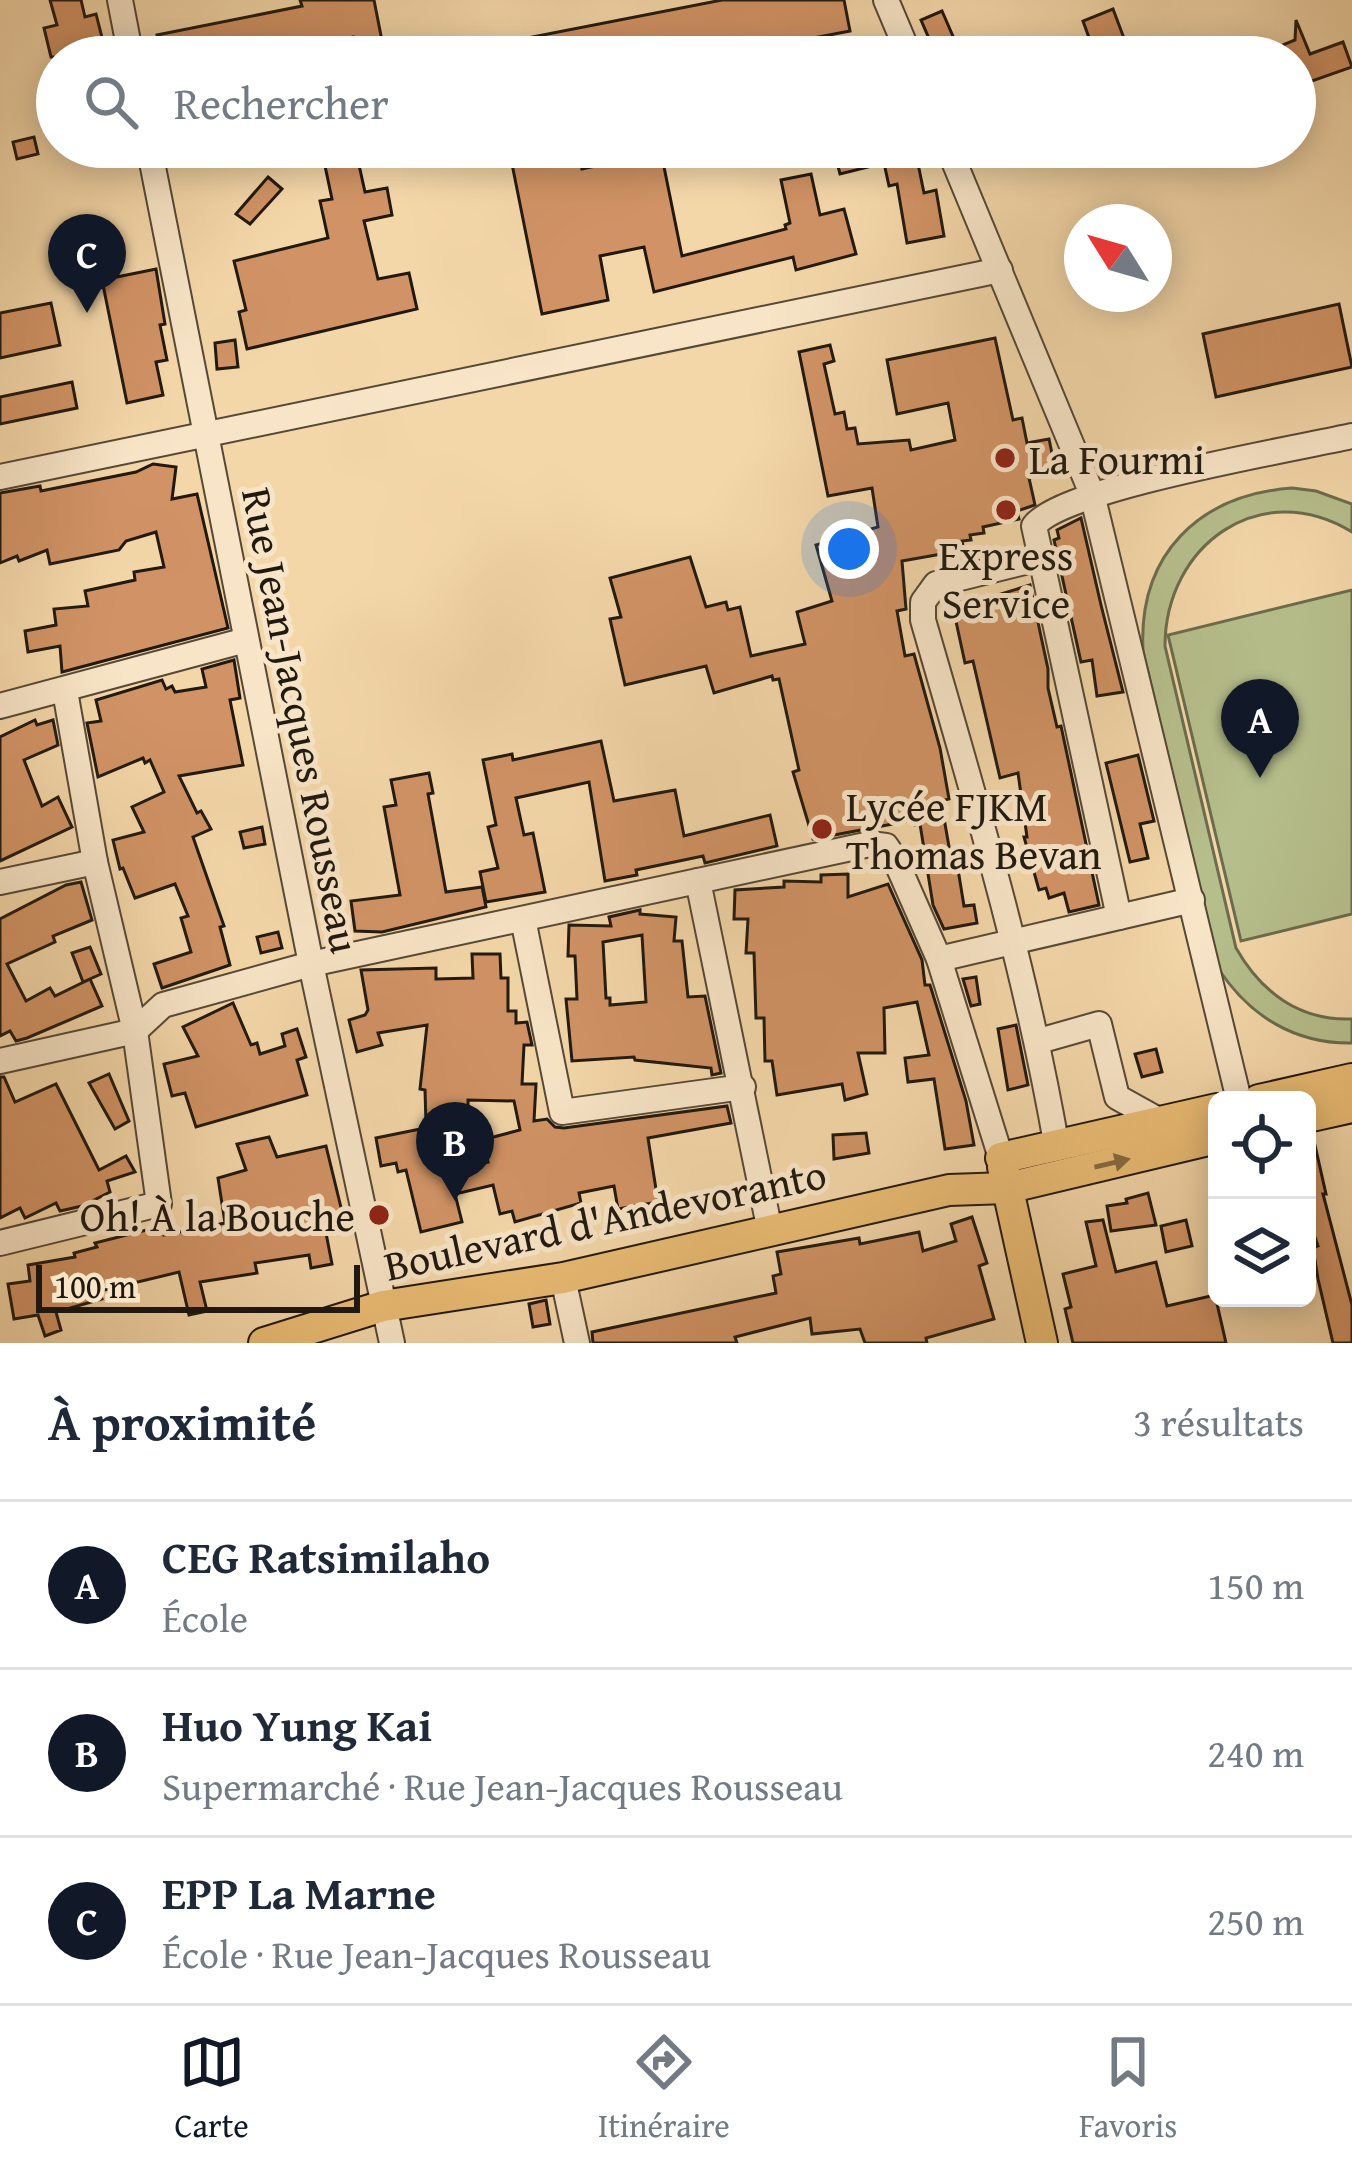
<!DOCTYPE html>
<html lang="fr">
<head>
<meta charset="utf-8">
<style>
  :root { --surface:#fff; --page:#f6f6f7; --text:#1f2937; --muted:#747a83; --line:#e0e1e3; --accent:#111827 }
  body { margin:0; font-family:"Gentium Book Plus",serif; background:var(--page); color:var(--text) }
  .controls { position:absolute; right:36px; bottom:36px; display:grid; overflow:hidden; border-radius:18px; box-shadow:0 6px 30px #0003 }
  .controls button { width:108px; height:108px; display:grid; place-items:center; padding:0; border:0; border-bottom:3px solid var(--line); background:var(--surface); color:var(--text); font:60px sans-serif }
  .compass { position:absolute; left:1064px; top:204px; width:108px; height:108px; border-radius:50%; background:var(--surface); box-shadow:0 6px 30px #0003; rotate:307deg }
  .scale { position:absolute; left:36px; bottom:30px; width:324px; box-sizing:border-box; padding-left:12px; border:6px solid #211910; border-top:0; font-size:33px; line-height:42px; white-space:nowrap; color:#211910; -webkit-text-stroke:9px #f8e5c7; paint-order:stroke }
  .you { position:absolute; left:849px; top:549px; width:42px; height:42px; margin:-30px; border:9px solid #fff; border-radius:50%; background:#1a73e8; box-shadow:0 0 0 18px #1a73e833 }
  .badge { display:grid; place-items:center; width:78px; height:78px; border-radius:50%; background:var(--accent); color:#fff; font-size:39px; font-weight:700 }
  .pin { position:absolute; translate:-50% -99px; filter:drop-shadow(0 3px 6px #0008) }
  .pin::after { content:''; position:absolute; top:63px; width:42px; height:36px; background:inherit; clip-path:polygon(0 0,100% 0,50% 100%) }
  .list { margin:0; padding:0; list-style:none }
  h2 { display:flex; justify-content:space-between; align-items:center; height:156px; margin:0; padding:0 48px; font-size:51px }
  h2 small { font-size:39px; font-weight:400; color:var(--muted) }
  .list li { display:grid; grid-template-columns:78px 1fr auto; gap:36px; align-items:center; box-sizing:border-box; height:168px; padding:0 48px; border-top:3px solid var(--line) }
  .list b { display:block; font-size:45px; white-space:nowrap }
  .list p { margin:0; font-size:39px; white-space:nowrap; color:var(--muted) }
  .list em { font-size:39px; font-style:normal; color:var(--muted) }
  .icon { flex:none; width:66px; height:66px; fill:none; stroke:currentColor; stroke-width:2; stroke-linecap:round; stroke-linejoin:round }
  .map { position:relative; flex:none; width:1352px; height:1343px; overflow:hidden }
  .search { position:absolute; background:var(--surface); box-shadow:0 6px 30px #0003; left:36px; right:36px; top:36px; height:132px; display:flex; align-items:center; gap:30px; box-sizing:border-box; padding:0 42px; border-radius:66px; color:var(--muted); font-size:45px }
  .sheet { height:660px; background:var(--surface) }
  nav { display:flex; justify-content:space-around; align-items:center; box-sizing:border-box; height:168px; border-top:3px solid var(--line); background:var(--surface); font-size:33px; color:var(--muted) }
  nav a { display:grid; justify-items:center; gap:6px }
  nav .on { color:var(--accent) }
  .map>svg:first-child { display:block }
</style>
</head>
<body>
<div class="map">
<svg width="1352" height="1343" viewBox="0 0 1352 1343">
  <rect width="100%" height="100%" fill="#f4d7a9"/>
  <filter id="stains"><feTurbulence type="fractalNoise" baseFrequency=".00167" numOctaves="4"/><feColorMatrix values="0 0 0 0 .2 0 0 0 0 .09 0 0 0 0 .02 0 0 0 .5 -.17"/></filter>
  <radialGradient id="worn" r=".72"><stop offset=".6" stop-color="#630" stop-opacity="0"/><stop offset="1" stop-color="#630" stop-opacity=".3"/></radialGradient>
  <g fill="#b6bf8c" stroke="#6c6c4e" stroke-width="3">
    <path d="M1292 488 1316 491 1352 504V532C1261 476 1165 545 1165 646L1236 948C1261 992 1299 1021 1352 1019V1043C1295 1044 1249 1016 1218 968L1143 651C1138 555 1198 495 1292 488Z"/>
    <path d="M1352 590V914L1241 941 1168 635Z"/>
  </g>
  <g fill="#d19365" stroke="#211910" stroke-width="3" fill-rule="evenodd">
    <path d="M50 0H81L85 17 96 14 107 57H51L44 28 57 25Z"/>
    <path d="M300 0H374L383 46 355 51 353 37 260 57H161L157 35 302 6Z"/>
    <path d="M722 0H844L850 31 713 57H472L471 49Z"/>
    <path d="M1113 9 1131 57H1096L1083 21Z"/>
    <path d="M942 11 962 57H937L921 20Z"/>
    <path d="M1296 20 1310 54 1343 42 1352 67 1295 87V57H1254L1295 40Z"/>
    <path d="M34 137 38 154 17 159 13 142Z"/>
    <path d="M321 147H355L365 192 387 188 392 215 364 221 378 279 409 273 417 309 247 349 239 312 246 310 234 261 328 238 320 201 332 199Z"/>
    <path d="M567 147H578L582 169 661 152 682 256 786 229 785 225 790 223 781 180 811 174 820 215 844 209 856 254 796 270 793 257 654 292 644 247 600 256 608 300 542 314 511 159Z"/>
    <path d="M833 147H921L922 153 916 154 924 193 936 190 944 236 907 243 897 184 889 186 884 163 840 174Z"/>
    <path d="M268 177 282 189 250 224 236 214Z"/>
    <path d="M156 269 165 324 160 325 167 360 156 362 163 395 127 403 102 280Z"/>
    <path d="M51 303 60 345 0 358V313Z"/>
    <path d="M1339 304 1352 367 1216 397 1203 334Z"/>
    <path d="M995 338 1013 420 1022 418 1027 443 1049 439 1056 473 1029 478 1035 505 1017 511 1019 519 983 527 984 533 970 535 971 540 962 541 964 550 902 561 906 609 897 611 905 656 914 654 940 748 949 799 941 801 951 858 956 857 964 906 974 905 977 923 944 929 933 905 920 824 915 825 914 820 813 839 793 772 799 770 779 679 773 680 772 676 714 693 706 666 625 685 610 619 621 617 610 578 690 557 706 607 726 602 728 610 740 607 751 656 805 644 797 612 832 601 816 545 878 527 872 488 828 496 799 352 830 345 834 361 824 364 835 414 844 412 847 429 855 428 858 444 909 440 911 450 955 440 948 403 897 414 887 360Z"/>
    <path d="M235 340 238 367 217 369 215 343Z"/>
    <path d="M72 382 77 408 0 424V397Z"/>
    <path d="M153 464 176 467 172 499 197 494 228 628 62 672 60 646 28 652 25 631 56 625 54 609 88 606 85 591 135 580 134 572 164 567 156 532 126 541 119 550 50 564 47 550 19 561 17 556 0 563V493L40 486 41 491 136 472Z"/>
    <path d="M1081 518 1101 605 1123 692 1097 696 1092 660 1081 662 1054 540 1059 538 1057 530Z"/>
    <path d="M1030 585 1048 669V688L1057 727 1061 726 1099 905 1069 912 1064 893 1049 898 1046 888 1039 890 1024 837H1027L1018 773 1000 778 973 661 965 663 952 603 988 598Z"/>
    <path d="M234 660 240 698 230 700 243 765 179 776 197 813 201 811 211 829 193 837 224 926 220 927 230 965 162 988 154 964 191 952 181 918 188 916 175 884 135 898 123 868 120 869 113 840 144 832 132 807 164 792 150 760 145 763 143 758 98 777 87 723 101 721 96 700 162 680 166 689 172 686 175 692 206 687 202 669Z"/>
    <path d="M35 720 37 725 53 720 58 745 24 760 42 806 58 797 72 827 0 861V737Z"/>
    <path d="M601 741 614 801 675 790 684 836 770 815 777 846 705 863 703 856 636 870 637 875 605 881 589 782 516 798 524 835 533 833 545 892 486 902 480 872 498 868 488 827 496 825 483 760 512 754 513 760Z"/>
    <path d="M1138 755 1154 821 1140 824 1148 858 1130 862 1106 763Z"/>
    <path d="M429 773 433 793 428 794 446 892 482 887 486 907 382 932 355 931 351 901 400 895 384 807 396 805 391 780Z"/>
    <path d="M262 827 265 844 244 848 240 832Z"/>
    <path d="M848 874V897L888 884 922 960 925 985H930L966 1101 974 1145 945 1149 934 1079 908 1082 905 1058 929 1055 917 1002 884 1008 885 1053H858L867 1094 845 1100 842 1084 777 1095 772 1061H765L764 1018H756L754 953H746L748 919H734L735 890 784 887V881L821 882V875Z"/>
    <path d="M81 882 92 920 53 936 55 942 7 964 26 1001 50 988 55 996 90 979 102 1006 27 1038 16 1041 10 1031 0 1036V919L66 885Z"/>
    <path d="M640 910V914L676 917 674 941H682L688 997 705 996 721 1073 712 1075 711 1068 635 1060 634 1057 572 1061 566 999H577L575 956H568L569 925 611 926 609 917ZM642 935 646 1002 610 1005V998H606L603 942Z"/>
    <path d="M278 932 282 948 261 953 257 937Z"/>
    <path d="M90 947 101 974 83 982 72 953Z"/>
    <path d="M472 954H500L501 978H508V1011H516V1023L527 1022 532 1045H524L522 1084H536L534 1121 547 1119 555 1127 564 1128 727 1106 731 1123 648 1138 658 1202 618 1209 614 1186 579 1193 581 1203 515 1222 512 1211 500 1214 493 1185 455 1194 462 1222 421 1232 406 1170 398 1172 396 1163 381 1166 376 1138 430 1127 439 1172 488 1162 482 1140 520 1130 514 1101 468 1100V1123L426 1124 425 1090 420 1089 427 1025 378 1033 382 1045 357 1052 349 1020 365 1015 368 1010 361 970 436 968V979L473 978Z"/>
    <path d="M976 977 980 1004 971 1006 963 979Z"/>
    <path d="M233 1003 251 1045 257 1043 260 1054 285 1046 282 1034 297 1029 306 1057 297 1060 307 1095 196 1127 185 1093 172 1096 164 1064 198 1056 183 1027Z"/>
    <path d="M1016 1025 1028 1085 1008 1090 998 1029Z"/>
    <path d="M1156 1049 1162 1072 1142 1077 1135 1054Z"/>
    <path d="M109 1074 129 1121 115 1129 89 1083Z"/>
    <path d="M0 1077H4L15 1102 56 1084 99 1170 126 1156 135 1172 107 1181 110 1192 82 1206 60 1211 56 1203 25 1218 20 1208 0 1218Z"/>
    <path d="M866 1133 869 1153 834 1159 833 1135Z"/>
    <path d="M269 1137 277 1157 326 1146 345 1224 325 1228 332 1264 311 1268 309 1255 255 1263 257 1273 200 1282 207 1311 189 1315 179 1272 100 1291 102 1299 56 1312 61 1330 45 1336 38 1315 14 1319 8 1284 30 1281 28 1265 75 1257 74 1253 97 1247 95 1243 162 1226 164 1235 225 1223 218 1178 246 1170 237 1144Z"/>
    <path d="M1314 1141 1326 1194H1323L1352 1305V1343H1333L1318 1279 1313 1248 1318 1246 1307 1214V1142Z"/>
    <path d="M1148 1193 1156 1225 1111 1231 1107 1206 1127 1203 1126 1199Z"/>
    <path d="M972 1217 987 1263 979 1266 994 1319 926 1338 927 1343H865L860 1329 812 1334 810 1318 735 1337 737 1343H593L592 1332 776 1293 773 1276 781 1274 777 1252 859 1238 860 1244 919 1232 923 1251 956 1241 951 1224Z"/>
    <path d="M1103 1220 1116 1272 1156 1262 1167 1306 1215 1295 1226 1343H1073L1065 1309 1071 1307 1063 1274 1096 1266 1086 1222Z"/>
    <path d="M1186 1220 1192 1246 1166 1252 1161 1226Z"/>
    <path d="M546 1300 550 1324 533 1327 529 1304Z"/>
  </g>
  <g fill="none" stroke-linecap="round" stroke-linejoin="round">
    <g stroke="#564836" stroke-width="28">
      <g id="minor">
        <path d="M120 0 131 57"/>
        <path d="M886 0 910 57"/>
        <path d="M149 147 311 964 392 1343"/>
        <path d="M948 147 1092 494 1239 1100"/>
        <path d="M0 477 1000 270"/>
        <path d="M1041 558 1034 526C1062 488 1294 449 1352 436"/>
        <path d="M0 706 246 640"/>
        <path d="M698 881 770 1231"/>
        <path d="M0 882 95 862"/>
        <path d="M523 919 562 1112 743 1087"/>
        <path d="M939 959 1192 900"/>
        <path d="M1039 1041 1099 1024 1117 1097 1162 1122"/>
        <path d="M0 1061 135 1031 163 1005 311 964 870 844 886 846 895 859 939 959 1001 1158"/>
        <path d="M1057 1148C1026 968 974 796 923 620V602L936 584 1041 558 1119 917"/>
        <path d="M0 1243 159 1204 135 1031 95 862 65 691"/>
        <path d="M563 1278 577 1343"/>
      </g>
    </g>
    <g stroke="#211910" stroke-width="34">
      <g id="major">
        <path d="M1259 1100 1352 1079"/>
        <path d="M1307 1117 1352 1107"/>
        <path d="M1001 1158 1217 1109"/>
        <path d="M1003 1167 1042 1343"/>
        <path d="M264 1343 383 1306 563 1278 949 1190 1007 1188 1217 1138"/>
      </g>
    </g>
    <use href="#minor" stroke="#f8e5c7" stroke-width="24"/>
    <use href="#major" stroke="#eabc74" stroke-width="30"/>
  </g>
  <defs><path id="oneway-solid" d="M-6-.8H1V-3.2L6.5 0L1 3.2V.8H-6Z" transform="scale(3)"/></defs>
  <use fill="#866a42" href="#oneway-solid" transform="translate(1112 1163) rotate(-13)"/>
  <g fill="#8f2418" stroke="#f8e5c7" stroke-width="4.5">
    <circle cx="1005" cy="458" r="12"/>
    <circle cx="1006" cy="510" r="12"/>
    <circle cx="822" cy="829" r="12"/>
    <circle cx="379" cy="1215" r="12"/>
  </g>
  <g text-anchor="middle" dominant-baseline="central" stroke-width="10" stroke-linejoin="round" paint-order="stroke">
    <g font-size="42" fill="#211910" stroke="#f8e5c7" text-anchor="start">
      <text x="1029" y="458">La Fourmi</text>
      <text x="1006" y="554" text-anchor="middle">Express<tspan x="1006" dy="48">Service</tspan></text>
      <text x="846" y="805">Lycée FJKM<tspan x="846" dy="48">Thomas Bevan</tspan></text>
      <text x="355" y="1215" text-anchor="end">Oh! À la Bouche</text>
    </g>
    <g font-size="42" fill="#211910" stroke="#f8e5c7">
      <text transform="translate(302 720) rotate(79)">Rue Jean-Jacques Rousseau</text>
      <text transform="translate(605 1219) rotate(-12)">Boulevard d'Andevoranto</text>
    </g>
  </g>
  <rect width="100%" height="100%" filter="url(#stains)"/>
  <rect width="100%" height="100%" fill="url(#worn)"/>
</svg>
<div class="controls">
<button><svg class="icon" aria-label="locate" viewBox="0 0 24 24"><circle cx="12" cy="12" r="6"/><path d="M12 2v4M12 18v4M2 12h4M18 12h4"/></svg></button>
<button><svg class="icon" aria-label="layers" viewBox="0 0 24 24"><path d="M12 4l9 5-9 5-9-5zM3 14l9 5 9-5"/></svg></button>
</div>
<svg class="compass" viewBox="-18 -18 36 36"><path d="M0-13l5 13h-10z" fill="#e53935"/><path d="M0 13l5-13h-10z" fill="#747a83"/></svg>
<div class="scale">100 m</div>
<div class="you"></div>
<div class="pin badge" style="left:1260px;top:778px">A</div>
<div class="pin badge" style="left:455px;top:1201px">B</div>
<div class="pin badge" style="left:87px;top:313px">C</div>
<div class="search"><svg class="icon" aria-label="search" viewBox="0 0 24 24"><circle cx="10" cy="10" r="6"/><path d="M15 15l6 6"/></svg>Rechercher</div>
</div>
<section class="sheet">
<h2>À proximité<small>3 résultats</small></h2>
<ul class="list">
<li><span class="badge">A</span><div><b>CEG Ratsimilaho</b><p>École</p></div><em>150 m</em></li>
<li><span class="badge">B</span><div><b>Huo Yung Kai</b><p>Supermarché · Rue Jean-Jacques Rousseau</p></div><em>240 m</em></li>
<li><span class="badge">C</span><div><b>EPP La Marne</b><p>École · Rue Jean-Jacques Rousseau</p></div><em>250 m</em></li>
</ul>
</section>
<nav>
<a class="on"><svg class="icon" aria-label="map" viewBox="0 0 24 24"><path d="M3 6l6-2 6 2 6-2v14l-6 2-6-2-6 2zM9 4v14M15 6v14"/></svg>Carte</a>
<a><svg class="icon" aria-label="directions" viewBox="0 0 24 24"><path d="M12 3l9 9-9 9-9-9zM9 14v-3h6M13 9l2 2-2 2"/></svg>Itinéraire</a>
<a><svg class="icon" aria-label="saved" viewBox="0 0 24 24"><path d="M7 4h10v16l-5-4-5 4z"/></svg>Favoris</a>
</nav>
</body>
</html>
